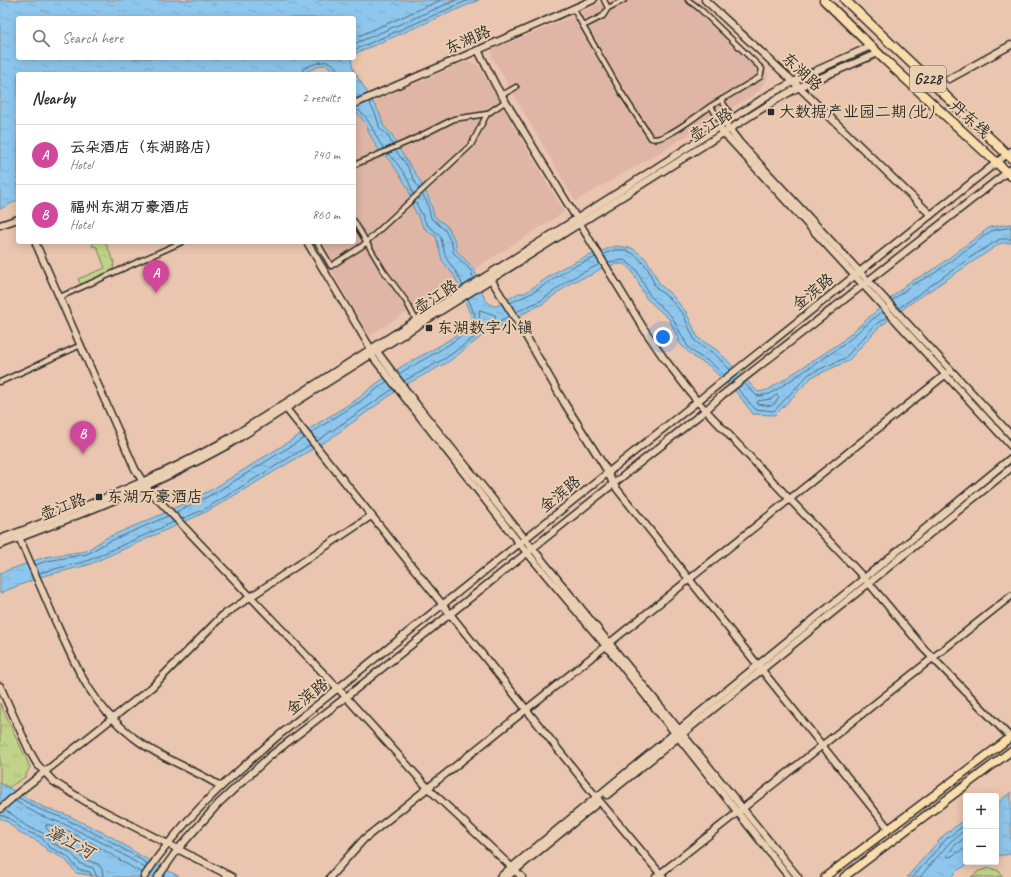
<!DOCTYPE html>
<html lang="en">
<head>
<meta charset="utf-8">
<style>
  :root { --surface:#fff; --page:#f7f7f7; --text:#2b2b33; --muted:#7c7c81; --line:#e1e1e2; --accent:#2b2b2b }
  body { margin:0; font-family:Caveat,"LXGW WenKai TC",sans-serif; background:var(--page); color:var(--text) }
  .controls { position:absolute; right:12px; bottom:12px; display:grid; overflow:hidden; border-radius:4px; box-shadow:0 2px 10px #0003 }
  .controls button { width:36px; height:36px; display:grid; place-items:center; padding:0; border:0; border-bottom:1px solid var(--line); background:var(--surface); color:var(--text); font:20px sans-serif }
  .you { position:absolute; left:663px; top:337px; width:14px; height:14px; margin:-10px; border:3px solid #fff; border-radius:50%; background:#1a73e8; box-shadow:0 0 0 6px #1a73e833 }
  .badge { display:grid; place-items:center; width:26px; height:26px; border-radius:50%; background:var(--accent); color:#fff; font-size:13px; font-weight:700 }
  .pin { position:absolute; translate:-50% -33px; filter:drop-shadow(0 1px 2px #0008) }
  .pin::after { content:''; position:absolute; top:21px; width:14px; height:12px; background:inherit; clip-path:polygon(0 0,100% 0,50% 100%) }
  .list { margin:0; padding:0; list-style:none }
  h2 { display:flex; justify-content:space-between; align-items:center; height:52px; margin:0; padding:0 16px; font-size:17px }
  h2 small { font-size:13px; font-weight:400; color:var(--muted) }
  .list li { display:grid; grid-template-columns:26px 1fr auto; gap:12px; align-items:center; box-sizing:border-box; height:60px; padding:0 16px; border-top:1px solid var(--line) }
  .list b { display:block; font-size:15px; white-space:nowrap }
  .list p { margin:0; font-size:13px; white-space:nowrap; color:var(--muted) }
  .list em { font-size:13px; font-style:normal; color:var(--muted) }
  .icon { flex:none; width:22px; height:22px; fill:none; stroke:currentColor; stroke-width:2; stroke-linecap:round; stroke-linejoin:round }
  .map { position:relative; flex:none; width:1011px; height:877px; overflow:hidden }
  .search { position:absolute; background:var(--surface); box-shadow:0 2px 10px #0003; left:16px; top:16px; width:340px; height:44px; display:flex; align-items:center; gap:10px; box-sizing:border-box; padding:0 14px; border-radius:4px; color:var(--muted); font-size:15px }
  .panel { position:absolute; background:var(--surface); box-shadow:0 2px 10px #0003; left:16px; top:72px; width:340px; height:172px; border-radius:4px }
  .map>svg:first-child { display:block }
</style>
</head>
<body>
<div class="map">
<svg width="1011" height="877" viewBox="0 0 1011 877">
  <defs>
    <pattern id="grass-tufts" width="24" height="20" patternUnits="userSpaceOnUse"><rect width="24" height="20" fill="#c0d489"/><path d="M3 7l-1-3M5 7V3M7 7l1-3M15 17l-1-3M17 17v-4M19 17l1-3" fill="none" stroke="#a5b676"/></pattern>
    <pattern id="forest-crowns" width="20" height="18" patternUnits="userSpaceOnUse"><rect width="20" height="18" fill="#c0d489"/><path d="M2 6a3 3 0 1 1 6 0M12 15a3 3 0 1 1 6 0" fill="none" stroke="#a5b676"/></pattern>
    <pattern id="water-ripples" width="26" height="14" patternUnits="userSpaceOnUse"><rect width="26" height="14" fill="#8ec7ed"/><path d="M2 4q2-2 4 0t4 0M15 11q2-2 4 0t4 0" fill="none" stroke="#7babcb"/></pattern>
  </defs>
  <rect width="100%" height="100%" fill="#eac5af"/>
  <filter id="ink" filterUnits="userSpaceOnUse"><feTurbulence type="fractalNoise" baseFrequency=".025" numOctaves="2"/><feDisplacementMap in="SourceGraphic" scale="8" xChannelSelector="R" yChannelSelector="G"/><feConvolveMatrix kernelMatrix="1 2 1 2 8 2 1 2 1" color-interpolation-filters="sRGB"/></filter>
  <g filter="url(#ink)">
    <g fill="#dfb6a5">
      <path d="M607 0H696L766 69 768 76 759 91 654 156 575 201 491 55 493 49 572 17Z"/>
      <path d="M467 61 478 65 564 212 369 336 315 242H354V110Z"/>
    </g>
    <g fill="url(#grass-tufts)" stroke="#76805a">
      <path d="M0 703 30 767 25 777 8 788 0 783Z"/>
      <path d="M990 868 999 871 1003 877H971L979 871Z"/>
    </g>
    <path fill="url(#forest-crowns)" stroke="#76805a" d="M94 242H105L114 262 113 271 81 285 78 279 105 268 97 247 92 246Z"/>
    <g fill="url(#water-ripples)" stroke="#66899f">
      <path d="M0 0H479L354 54V18H18V58H351L353 69 380 114 384 127C396 136 392 138 399 149 413 170 429 190 434 216L448 227 456 243V250L474 269 485 300 493 306H497L519 293H525L562 268 581 259 615 246 632 248 645 258 651 267 660 285 672 295 686 312 698 338 717 350 758 392 768 390 840 343 908 283 933 270 990 227 1011 224V243H1001L911 303 878 328 848 361 812 377 775 415 753 414 737 393 708 365 695 358 681 345 669 319 646 298 632 271 624 264H616L600 269 591 275 572 282 544 303 486 333 448 362 403 386 331 438 206 512 88 565 43 576 0 593V573L45 557 86 551 106 538 160 515 213 489 359 398C373 385 389 375 404 365 421 355 466 336 471 316L455 277 442 260 436 237 424 228 413 207 408 188 392 163 378 149 369 133 366 124 354 109V74H335L327 65H322L301 74H18V200L0 209Z"/>
      <path d="M0 783 43 807 67 815 112 837 141 856 180 877H101L76 873 65 859 47 850 38 841 21 834 8 822 0 818Z"/>
      <path d="M1011 792V854L996 856V804Z"/>
      <path d="M966 819V862H972L958 870 951 877H907L944 835Z"/>
    </g>
    <g fill="none" stroke-linecap="round" stroke-linejoin="round">
      <g stroke="#536979" stroke-width="1">
        <path d="M354 38 441 0"/>
        <path d="M354 44 456 0"/>
        <path d="M354 50 469 0"/>
        <path d="M301 74 303 69C315 63 335 54 338 74"/>
        <path d="M369 102 376 115 380 129 388 135 392 145"/>
        <path d="M354 109C368 111 375 138 384 149"/>
        <path d="M395 150 406 164 419 189"/>
        <path d="M388 154C399 164 410 180 413 194"/>
        <path d="M422 194 427 202 431 218 445 230 452 244 453 252 471 271 474 279"/>
        <path d="M415 201 427 225 440 235 446 258 458 275 463 286"/>
        <path d="M603 254 615 250H625L634 254 640 259 648 269 656 288 669 298 683 314 695 341 704 348 714 353 730 370"/>
        <path d="M608 262 624 260 636 269 650 296 672 317 688 347 697 355 710 362 724 375"/>
        <path d="M892 301 910 286 935 273 991 231 1011 227"/>
        <path d="M510 303 532 293 572 267 596 257"/>
        <path d="M899 308 974 255 1000 239H1011"/>
        <path d="M480 310 495 315 496 318 479 327Z"/>
        <path d="M516 312 542 300 570 279 600 264"/>
        <path d="M399 374C416 362 472 338 475 316L468 298"/>
        <path d="M404 381 446 358 484 330 509 316"/>
        <path d="M744 383 757 396 770 394 842 346 882 311"/>
        <path d="M737 388 755 409 774 411 809 374 845 358 875 325 887 317"/>
        <path d="M777 395 779 398 772 406 757 404 758 401 771 399Z"/>
        <path d="M311 433 361 401 387 381"/>
        <path d="M317 441 393 389"/>
        <path d="M176 512 215 493 304 438"/>
        <path d="M182 519 205 509 310 445"/>
        <path d="M35 565 47 561 87 554 108 542 168 516"/>
        <path d="M39 573 87 561 174 522"/>
        <path d="M19 798 41 810 66 819 110 841 148 864"/>
        <path d="M15 801 39 815 64 824 107 845 145 868"/>
        <path d="M4 810 13 815 26 826 43 833 52 843 70 852 81 864 93 868 97 877"/>
        <path d="M0 815 10 819 23 830 41 837 49 847 67 856 78 869 90 872 92 877"/>
        <path d="M966 837 954 846 947 856 950 857 966 848"/>
        <path d="M103 877 102 869 98 864 83 859 75 848 56 838 46 828V825C65 823 123 863 142 873"/>
        <path d="M913 877 947 838 966 824"/>
        <path d="M920 877 950 842 966 829"/>
      </g>
      <g stroke="#2b2b2b" stroke-width="7">
        <g id="street">
          <path d="M604 0 608 8 624 0"/>
          <path d="M688 0 700 9 762 69 760 77 721 100"/>
          <path d="M573 8 583 26"/>
          <path d="M608 8 603 16 583 26 621 92 651 138C662 144 700 113 711 106"/>
          <path d="M502 95 516 87"/>
          <path d="M722 125 711 106 721 100 733 118"/>
          <path d="M354 165 412 140 454 119 487 114 506 101"/>
          <path d="M354 221 383 270 406 301 416 320"/>
          <path d="M317 242 331 266 362 246 471 145 487 114"/>
          <path d="M60 297 182 242"/>
          <path d="M0 382 81 345"/>
        </g>
      </g>
      <g stroke="#2b2b2b" stroke-width="9">
        <g id="secondary">
          <path d="M705 0 799 87 931 215"/>
          <path d="M478 50 496 86 644 329 663 357 697 401 868 582 925 650 1010 737"/>
          <path d="M949 79 1011 45"/>
          <path d="M354 104 593 0"/>
          <path d="M727 126 740 143 1011 435"/>
          <path d="M721 130 1011 446"/>
          <path d="M0 225 18 219"/>
          <path d="M307 242 371 349"/>
          <path d="M36 244 135 469 146 487 346 697 428 788 522 877"/>
          <path d="M489 276 523 331 565 404 608 472 613 484 889 829"/>
          <path d="M375 349 420 409 798 877"/>
          <path d="M369 352 519 543 606 646 789 877"/>
          <path d="M284 406 597 798 663 877"/>
          <path d="M18 535C30 562 42 590 54 618 75 665 91 705 133 737 159 758 192 768 220 786"/>
          <path d="M0 539C79 509 157 479 230 438L614 195 770 94 813 72 871 46"/>
          <path d="M0 545C78 516 154 486 228 445L779 98 799 87 878 53"/>
          <path d="M0 686 29 750 37 764 54 782 88 803 232 877"/>
          <path d="M607 795 1011 468"/>
          <path d="M0 809 18 793 152 687 222 616 371 516"/>
          <path d="M144 877C181 820 227 780 278 736L1011 151"/>
          <path d="M158 877 178 849 219 803 270 756 346 697 706 410 721 396 1011 169"/>
          <path d="M330 877 364 839 950 371"/>
          <path d="M500 877C669 736 841 598 1011 458"/>
          <path d="M507 877 599 802"/>
          <path d="M656 877 1011 596"/>
        </g>
      </g>
      <g stroke="#2b2b2b" stroke-width="10">
        <g id="primary">
          <path d="M825 877 1011 737"/>
          <path d="M844 877 1011 751"/>
        </g>
      </g>
      <g stroke="#2b2b2b" stroke-width="11">
        <g id="highway">
          <path d="M824 0 884 59 1011 176"/>
          <path d="M845 0 1011 158"/>
        </g>
      </g>
      <use href="#street" stroke="#ebcfb2" stroke-width="4"/>
      <use href="#secondary" stroke="#ebcfb2" stroke-width="6"/>
      <use href="#primary" stroke="#faddab" stroke-width="7"/>
      <use href="#highway" stroke="#faddab" stroke-width="8"/>
    </g>
  </g>
  <g fill="#2b2b2b" stroke="#ebcfb2" stroke-width="1.5">
    <rect x="767" y="108" width="8" height="8" rx="2"/>
    <rect x="425" y="324" width="8" height="8" rx="2"/>
    <rect x="95" y="493" width="8" height="8" rx="2"/>
  </g>
  <g text-anchor="middle" dominant-baseline="central" stroke-width="4" stroke-linejoin="round" paint-order="stroke">
    <rect fill="#ebcfb2" stroke="#655c54" stroke-width="1" x="910" y="66" width="36" height="26" rx="3"/>
    <g font-size="15" font-weight="bold" fill="#2b2b2b">
      <text x="928" y="79">G228</text>
    </g>
    <g font-size="16" fill="#2b2b2b" stroke="#ebcfb2">
      <text transform="translate(468 40) rotate(-24)">东湖路</text>
      <text transform="translate(802 72) rotate(43)">东湖路</text>
      <text transform="translate(970 119) rotate(42)">丹东线</text>
      <text transform="translate(711 125) rotate(-33)">壶江路</text>
      <text transform="translate(813 292) rotate(-39)">金滨路</text>
      <text transform="translate(436 297) rotate(-33)">壶江路</text>
      <text transform="translate(560 494) rotate(-39)">金滨路</text>
      <text transform="translate(63 507) rotate(-21)">壶江路</text>
      <text transform="translate(307 697) rotate(-38)">金滨路</text>
    </g>
    <g font-size="16" fill="#2b2b2b" stroke="#ebcfb2" text-anchor="start">
      <text x="779" y="112">大数据产业园二期(北)</text>
      <text x="437" y="328">东湖数字小镇</text>
      <text x="107" y="497">东湖万豪酒店</text>
    </g>
    <g font-size="17" font-style="italic" fill="#3a4248" stroke="#ebcfb2">
      <text transform="translate(70 842) rotate(28)">漳江河</text>
    </g>
  </g>
</svg>
<div class="controls">
<button>+</button>
<button>−</button>
</div>
<div class="you"></div>
<div class="pin badge" style="left:156px;top:293px;background:#d1479c">A</div>
<div class="pin badge" style="left:83px;top:454px;background:#d1479c">B</div>
<div class="search"><svg class="icon" aria-label="search" viewBox="0 0 24 24"><circle cx="10" cy="10" r="6"/><path d="M15 15l6 6"/></svg>Search here</div>
<section class="panel">
<h2>Nearby<small>2 results</small></h2>
<ul class="list">
<li><span class="badge" style="background:#d1479c">A</span><div><b>云朵酒店（东湖路店）</b><p>Hotel</p></div><em>740 m</em></li>
<li><span class="badge" style="background:#d1479c">B</span><div><b>福州东湖万豪酒店</b><p>Hotel</p></div><em>860 m</em></li>
</ul>
</section>
</div>
</body>
</html>
